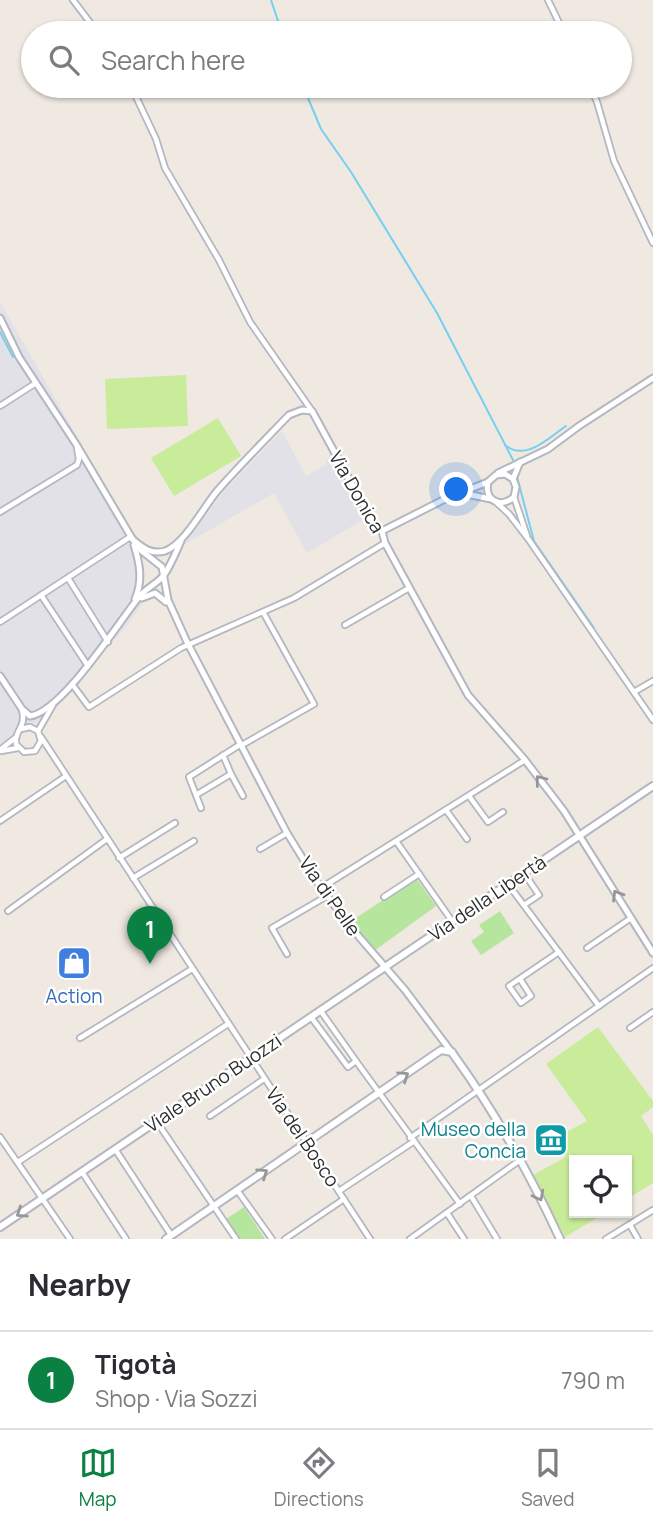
<!DOCTYPE html>
<html lang="en">
<head>
<meta charset="utf-8">
<style>
  :root { --surface:#fff; --page:#f7f7f7; --text:#2b2b33; --muted:#7c7c81; --line:#e1e1e2; --accent:#0b8043 }
  body { margin:0; font-family:Manrope,sans-serif; background:var(--page); color:var(--text) }
  .controls { position:absolute; right:21px; bottom:21px; display:grid; overflow:hidden; border-radius:0px; box-shadow:0 2px 5px #0004 }
  .controls button { width:63px; height:63px; display:grid; place-items:center; padding:0; border:0; border-bottom:2px solid var(--line); background:var(--surface); color:var(--text); font:35px sans-serif }
  .you { position:absolute; left:457px; top:490px; width:24px; height:24px; margin:-18px; border:5px solid #fff; border-radius:50%; background:#1a73e8; box-shadow:0 0 0 10px #1a73e833 }
  .badge { display:grid; place-items:center; width:46px; height:46px; border-radius:50%; background:var(--accent); color:#fff; font-size:23px; font-weight:700 }
  .pin { position:absolute; translate:-50% -58px; filter:drop-shadow(0 2px 4px #0008) }
  .pin::after { content:''; position:absolute; top:37px; width:24px; height:21px; background:inherit; clip-path:polygon(0 0,100% 0,50% 100%) }
  .list { margin:0; padding:0; list-style:none }
  h2 { display:flex; justify-content:space-between; align-items:center; height:91px; margin:0; padding:0 28px; font-size:30px }
  h2 small { font-size:23px; font-weight:400; color:var(--muted) }
  .list li { display:grid; grid-template-columns:46px 1fr auto; gap:21px; align-items:center; box-sizing:border-box; height:98px; padding:0 28px; border-top:2px solid var(--line) }
  .list b { display:block; font-size:26px; white-space:nowrap }
  .list p { margin:0; font-size:23px; white-space:nowrap; color:var(--muted) }
  .list em { font-size:23px; font-style:normal; color:var(--muted) }
  .icon { flex:none; width:38px; height:38px; fill:none; stroke:currentColor; stroke-width:2; stroke-linecap:round; stroke-linejoin:round }
  .map { position:relative; flex:none; width:653px; height:1239px; overflow:hidden }
  .search { position:absolute; background:var(--surface); box-shadow:0 2px 5px #0004; left:21px; right:21px; top:21px; height:77px; display:flex; align-items:center; gap:18px; box-sizing:border-box; padding:0 24px; border-radius:38px; color:var(--muted); font-size:26px }
  .sheet { height:189px; background:var(--surface) }
  nav { display:flex; justify-content:space-around; align-items:center; box-sizing:border-box; height:98px; border-top:2px solid var(--line); background:var(--surface); font-size:19px; color:var(--muted) }
  nav a { display:grid; justify-items:center; gap:4px }
  nav .on { color:var(--accent) }
  .map>svg:first-child { display:block }
</style>
</head>
<body>
<div class="map">
<svg width="653" height="1239" viewBox="0 0 653 1239">
  <rect width="100%" height="100%" fill="#efe9e1"/>
  <g fill="#e3e1e8">
    <path d="M0 302 138 543 142 604 125 628 53 709 0 751Z"/>
    <path d="M282 431 306 476 325 465 330 453 366 518 307 553 274 493 182 546 225 490Z"/>
  </g>
  <g fill="#b6e59e">
    <path d="M416 878 436 906 374 951 350 922Z"/>
    <path d="M500 911 514 933 481 955 471 941 484 932 479 925Z"/>
    <path d="M244 1207 265 1239H240L226 1219Z"/>
  </g>
  <g fill="#c9ec9a">
    <path d="M186 375 188 426 107 429 105 379Z"/>
    <path d="M218 418 241 456 174 496 151 458Z"/>
    <path d="M598 1027 653 1101V1107L641 1116 653 1135V1183L627 1199V1160H574V1213H605L565 1237 533 1175 566 1157 557 1137 587 1121 546 1064Z"/>
  </g>
  <g fill="none" stroke-linecap="round" stroke-linejoin="round">
    <g stroke="#75cff0" stroke-width="2">
      <path d="M271 0 282 33"/>
      <path d="M303 86 321 129 351 172 437 313 513 460"/>
      <path d="M0 332 13 357"/>
      <path d="M644 387 653 381"/>
      <path d="M505 445C526 462 548 438 566 426"/>
      <path d="M517 477 534 541 594 628"/>
    </g>
    <g stroke="#b4b7c1" stroke-width="8">
      <g id="minor">
        <path d="M73 0 98 33"/>
        <path d="M548 0 564 33"/>
        <path d="M131 86 156 139 165 168 219 260 250 322 312 411"/>
        <path d="M590 86 597 102 614 161 653 243"/>
        <path d="M0 406 36 383"/>
        <path d="M514 497 527 536"/>
        <path d="M497 503 509 514 529 540 653 720"/>
        <path d="M0 512 77 465 79 459 77 448"/>
        <path d="M68 578 108 642"/>
        <path d="M41 595 88 666"/>
        <path d="M0 622 130 537"/>
        <path d="M345 625 409 588"/>
        <path d="M72 684 89 707 181 648 294 598 385 543"/>
        <path d="M634 692 653 681"/>
        <path d="M21 729 30 727 38 731 41 741 35 751 24 752 16 744C14 730 27 727 22 710"/>
        <path d="M38 731 53 705"/>
        <path d="M41 737 370 1239"/>
        <path d="M242 745 314 704 263 612"/>
        <path d="M0 750 15 738"/>
        <path d="M1 751 18 748"/>
        <path d="M231 774 243 796"/>
        <path d="M196 795 231 774 223 755"/>
        <path d="M469 796 488 822 503 812"/>
        <path d="M201 808 189 777 241 744"/>
        <path d="M446 810 467 839"/>
        <path d="M0 821 66 776"/>
        <path d="M396 841 452 921"/>
        <path d="M260 849 287 833"/>
        <path d="M119 858 175 823"/>
        <path d="M524 873 539 895 524 905"/>
        <path d="M133 878 194 841"/>
        <path d="M508 884 599 1006"/>
        <path d="M321 888 525 760"/>
        <path d="M384 897 419 874"/>
        <path d="M8 911 107 839"/>
        <path d="M587 948 631 918"/>
        <path d="M287 954 272 928 327 896"/>
        <path d="M520 979 531 996 521 1003 509 986 559 952"/>
        <path d="M311 1017 348 1067 356 1061 320 1010"/>
        <path d="M630 1028 653 1012"/>
        <path d="M80 1038 192 969"/>
        <path d="M356 1061 460 1204"/>
        <path d="M210 1116 264 1079"/>
        <path d="M157 1122 236 1239"/>
        <path d="M0 1137 70 1239"/>
        <path d="M410 1138 653 968"/>
        <path d="M115 1149 171 1235"/>
        <path d="M18 1162 228 1024"/>
        <path d="M82 1172 126 1239"/>
        <path d="M237 1190 272 1239"/>
        <path d="M339 1191 413 1142"/>
        <path d="M471 1196 497 1239"/>
        <path d="M447 1213 464 1239"/>
        <path d="M630 1225 638 1239"/>
        <path d="M285 1239 344 1199"/>
        <path d="M410 1239 520 1160"/>
        <path d="M606 1239 653 1210"/>
      </g>
    </g>
    <g stroke="#b4b7c1" stroke-width="9">
      <g id="tertiary">
        <path d="M0 318 19 357 76 444 133 540"/>
        <path d="M498 473 548 449 579 426 653 378"/>
        <path d="M513 479 520 462"/>
        <path d="M461 493 491 499"/>
        <path d="M382 531 445 499 488 482 496 475 505 474 513 479 516 487 514 497C500 509 484 500 488 482"/>
        <path d="M131 538C142 547 150 555 165 551 185 544 204 506 218 490 241 464 265 440 289 415L302 410 312 411 371 519 382 531 385 543 468 695 525 760 564 811 653 953"/>
        <path d="M134 545C140 564 143 581 135 599"/>
        <path d="M138 548 162 567 168 600 187 642 287 833 321 888 360 938 405 990 453 1054"/>
        <path d="M142 598 155 593 166 602"/>
        <path d="M0 676 22 709 30 716C62 712 118 623 139 597 146 588 157 584 164 575 171 565 176 552 181 541"/>
      </g>
    </g>
    <g stroke="#b4b7c1" stroke-width="10">
      <g id="secondary">
        <path d="M453 1054C495 1112 530 1174 560 1239"/>
        <path d="M0 1227 653 786"/>
        <path d="M166 1239 441 1050 452 1052"/>
      </g>
    </g>
    <use href="#minor" stroke="#fff" stroke-width="4.5"/>
    <use href="#tertiary" stroke="#fff" stroke-width="5"/>
    <use href="#secondary" stroke="#fff" stroke-width="6"/>
  </g>
  <defs><path id="oneway-chevron" d="M-2-3.5L2.5 0L-2 3.5" fill="none" stroke-width="1.6" stroke-linecap="round" stroke-linejoin="round" transform="scale(1.75)"/></defs>
  <g stroke="#969696">
    <use href="#oneway-chevron" transform="translate(540 780) rotate(-128)"/>
    <use href="#oneway-chevron" transform="translate(617 895) rotate(-121)"/>
    <use href="#oneway-chevron" transform="translate(404 1076) rotate(-34)"/>
    <use href="#oneway-chevron" transform="translate(263 1173) rotate(-34)"/>
    <use href="#oneway-chevron" transform="translate(539 1196) rotate(63)"/>
    <use href="#oneway-chevron" transform="translate(21 1213) rotate(146)"/>
  </g>
  <defs>
    <g id="shop-square" transform="scale(1.75)"><rect x="-9" y="-9" width="18" height="18" rx="4" fill="#3f7fe0" stroke="#fff"/><path d="M-5-2.5h2.3a2.7 3.5 0 0 1 5.4 0H5L5.5 6h-11ZM-1.5-2.5h3a1.5 2.3 0 0 0-3 0Z" fill="#fff"/></g>
    <g id="museum-square" transform="scale(1.75)"><rect x="-9" y="-9" width="18" height="18" rx="4" fill="#0f9aa8" stroke="#fff"/><path d="M0-6L6-3V-2H-6V-3ZM-5-1h2V3h-2ZM-1-1h2V3h-2ZM3-1h2V3H3ZM-6 4H6V6H-6Z" fill="#fff"/></g>
  </defs>
  <g fill-rule="evenodd">
    <use href="#shop-square" x="74" y="963"/>
    <use href="#museum-square" x="551" y="1140"/>
  </g>
  <g text-anchor="middle" dominant-baseline="central" stroke-width="5" stroke-linejoin="round" paint-order="stroke">
    <g font-size="19" fill="#2e2e2e" stroke="#fff">
      <text transform="translate(357 492) rotate(60)">Via Donica</text>
      <text transform="translate(330 896) rotate(55)">Via di Pelle</text>
      <text transform="translate(487 898) rotate(-34)">Via della Libertà</text>
      <text transform="translate(213 1083) rotate(-34)">Viale Bruno Buozzi</text>
      <text transform="translate(303 1137) rotate(56)">Via del Bosco</text>
    </g>
    <g font-size="19" fill="#366cbe" stroke="#fff">
      <text x="74" y="996">Action</text>
    </g>
    <g font-size="19" fill="#0d838f" stroke="#fff" text-anchor="end">
      <text x="526" y="1129">Museo della<tspan x="526" dy="22">Concia</tspan></text>
    </g>
  </g>
</svg>
<div class="controls">
<button><svg class="icon" aria-label="locate" viewBox="0 0 24 24"><circle cx="12" cy="12" r="6"/><path d="M12 2v4M12 18v4M2 12h4M18 12h4"/></svg></button>
</div>
<div class="you"></div>
<div class="pin badge" style="left:150px;top:964px">1</div>
<div class="search"><svg class="icon" aria-label="search" viewBox="0 0 24 24"><circle cx="10" cy="10" r="6"/><path d="M15 15l6 6"/></svg>Search here</div>
</div>
<section class="sheet">
<h2>Nearby<small></small></h2>
<ul class="list">
<li><span class="badge">1</span><div><b>Tigotà</b><p>Shop · Via Sozzi</p></div><em>790 m</em></li>
</ul>
</section>
<nav>
<a class="on"><svg class="icon" aria-label="map" viewBox="0 0 24 24"><path d="M3 6l6-2 6 2 6-2v14l-6 2-6-2-6 2zM9 4v14M15 6v14"/></svg>Map</a>
<a><svg class="icon" aria-label="directions" viewBox="0 0 24 24"><path d="M12 3l9 9-9 9-9-9zM9 14v-3h6M13 9l2 2-2 2"/></svg>Directions</a>
<a><svg class="icon" aria-label="saved" viewBox="0 0 24 24"><path d="M7 4h10v16l-5-4-5 4z"/></svg>Saved</a>
</nav>
</body>
</html>
